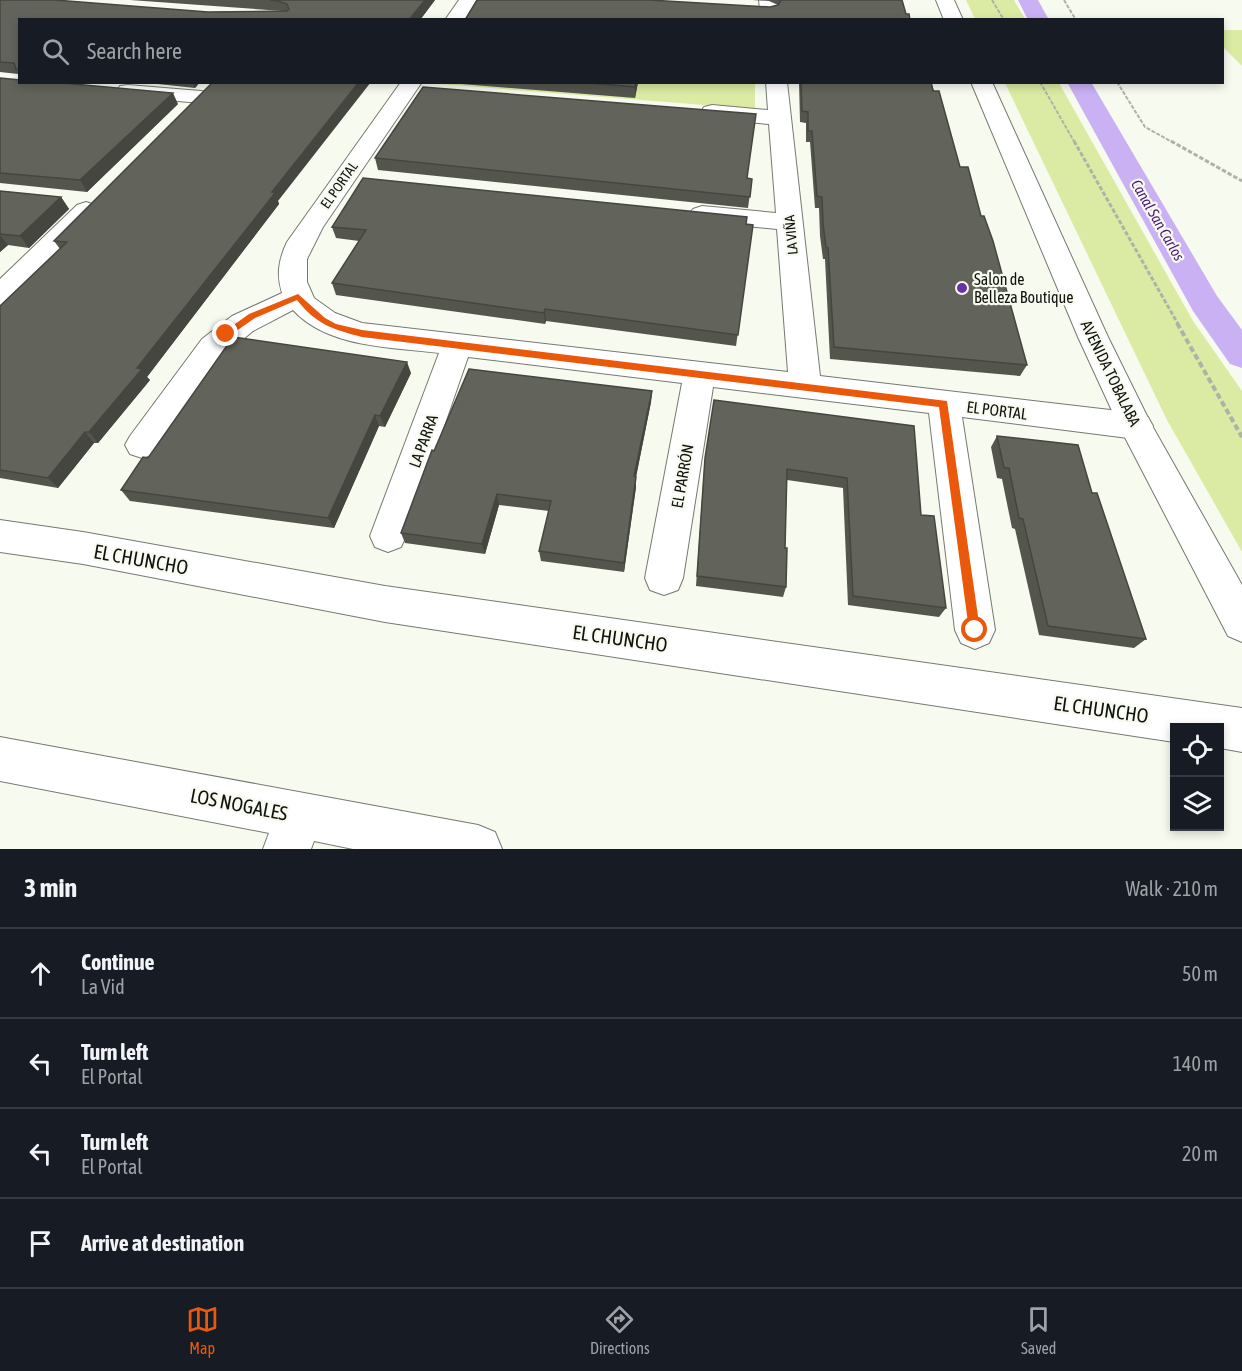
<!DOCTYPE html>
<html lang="en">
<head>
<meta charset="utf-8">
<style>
  :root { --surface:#171b24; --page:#20242c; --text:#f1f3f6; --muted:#9ea1a6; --line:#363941; --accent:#ea580c }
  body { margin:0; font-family:"Asap Condensed",sans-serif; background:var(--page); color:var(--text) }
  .controls { position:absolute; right:18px; bottom:18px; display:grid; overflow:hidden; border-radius:0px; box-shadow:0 3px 9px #0003 }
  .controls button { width:54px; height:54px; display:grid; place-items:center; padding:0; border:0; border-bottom:2px solid var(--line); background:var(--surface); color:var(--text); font:30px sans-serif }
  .stop { position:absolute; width:18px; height:18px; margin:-14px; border:4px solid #ea580c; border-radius:50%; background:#fff }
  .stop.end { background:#ea580c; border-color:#fff; box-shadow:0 2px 6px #0008 }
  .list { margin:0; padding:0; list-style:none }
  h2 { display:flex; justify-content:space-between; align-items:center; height:78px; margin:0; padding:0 24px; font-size:26px }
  h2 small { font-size:20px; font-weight:400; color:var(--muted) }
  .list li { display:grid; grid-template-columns:39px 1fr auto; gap:18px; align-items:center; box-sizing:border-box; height:90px; padding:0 24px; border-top:2px solid var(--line) }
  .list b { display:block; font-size:22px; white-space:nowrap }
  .list p { margin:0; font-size:20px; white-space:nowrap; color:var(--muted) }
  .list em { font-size:20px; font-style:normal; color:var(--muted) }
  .icon { flex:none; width:33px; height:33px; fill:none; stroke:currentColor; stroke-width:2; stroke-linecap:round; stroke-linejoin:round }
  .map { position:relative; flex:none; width:1242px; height:849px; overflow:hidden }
  .search { position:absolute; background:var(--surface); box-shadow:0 3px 9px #0003; left:18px; right:18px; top:18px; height:66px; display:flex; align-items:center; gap:15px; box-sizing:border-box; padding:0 21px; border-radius:0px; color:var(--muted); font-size:22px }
  .sheet { height:438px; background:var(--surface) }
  nav { display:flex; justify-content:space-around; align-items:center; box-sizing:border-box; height:84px; border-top:2px solid var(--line); background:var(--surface); font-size:16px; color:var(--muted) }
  nav a { display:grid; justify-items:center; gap:3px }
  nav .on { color:var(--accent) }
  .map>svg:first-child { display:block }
</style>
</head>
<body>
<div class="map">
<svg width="1242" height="849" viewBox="0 0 1242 849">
  <rect width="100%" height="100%" fill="#f7faef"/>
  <g fill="#dbeba3">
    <path d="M966 0H1014L1025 19H975Z"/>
    <path d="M1223 30H1242V66L1223 47Z"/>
    <path d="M734 82 755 84V109L427 83Z"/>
    <path d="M1005 83H1059L1193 321 1242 391V552L1167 420Z"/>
  </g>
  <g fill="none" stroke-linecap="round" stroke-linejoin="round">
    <g fill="#cab1f4" fill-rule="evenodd">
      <path d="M1018 0H1038L1049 20H1028Z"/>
      <path d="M1067 82H1091L1217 296 1242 330V368L1230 364 1193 311Z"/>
    </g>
    <g stroke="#767970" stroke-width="2">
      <g id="street">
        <path d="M459 0H477L464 20H445Z"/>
        <path d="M759 0H777L779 20H761Z"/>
        <path d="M401 82H422L323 227 307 259V282L314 298 335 313 362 323 788 372 777 229 702 222 693 219 689 214 693 209 702 206 776 213 769 124 712 119 704 117 701 112 704 107 712 105 768 110 766 82H787L820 376 1136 413 1148 417 1153 426 1148 435 1136 439 962 417 995 630 989 643 975 649 961 643 955 630 929 413 713 387 683 578 678 590 664 595 650 590 645 578 682 383 468 357 406 536 401 547 388 552 375 547 370 536 439 353C391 347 328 348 293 310L253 331 224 355 154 454 142 458 130 454 125 445 130 436 202 339 232 316 282 293C276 274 279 259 287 242Z"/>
        <path d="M128 85 201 91 209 92 212 97 209 102 201 103 120 96 117 91 120 86Z"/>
        <path d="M86 202 95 205 99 210 95 215 10 302 0 305V279L77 205Z"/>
        <path d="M0 520 83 532 385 586 1242 708V752L1220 748V728H1174V742L385 622 83 564 0 552Z"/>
        <path d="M0 737 478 825 495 832 502 849H353L314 841 311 849H263L269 833 0 781Z"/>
      </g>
    </g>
    <g stroke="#767970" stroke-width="2">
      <g id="secondary">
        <path d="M936 0H954L963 20H944Z"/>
        <path d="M971 82H992L1108 337 1150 422 1242 585V642L1228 636 1119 426 1078 337Z"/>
      </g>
    </g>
    <g stroke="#b0b2a9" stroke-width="2" stroke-dasharray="4 1.5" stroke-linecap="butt">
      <path d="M992 0 1004 20"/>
      <path d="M1064 0 1076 20"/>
      <path d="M1040 82 1075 143"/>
      <path d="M1117 82 1145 127 1174 143"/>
    </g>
    <g stroke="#b0b2a9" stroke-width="3" stroke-dasharray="4.5 2" stroke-linecap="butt">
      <path d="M1074 141 1178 324"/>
      <path d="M1171 141 1242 181"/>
    </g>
    <path stroke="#b0b2a9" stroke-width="4" stroke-dasharray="6 3" stroke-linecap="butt" d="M1177 323 1242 437"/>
    <use href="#street" fill="#fff" fill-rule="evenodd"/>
    <use href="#secondary" fill="#fff" fill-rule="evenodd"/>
  </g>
  <g fill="#54564e">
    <path d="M0 0 208 12 282 11 130 0H435L420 20H20V75L18 74 0 72Z"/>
    <path d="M752 0H902L906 14 770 7 778 5 769 1Z"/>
    <path d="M0 78 178 104 87 192 0 183Z"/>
    <path d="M139 82H200L195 88Z"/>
    <path d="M437 82H638L635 98Z"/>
    <path d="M799 82H931L960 167 981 216 1027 365 1020 376 830 359 825 259H823L820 236 819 208H815L810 142H806V123L800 122Z"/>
    <path d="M375 158 747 178 752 179 748 208 378 170Z"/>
    <path d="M0 191 61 197 69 209 29 248 8 245 0 252Z"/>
    <path d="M278 201 279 204 147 377 150 380 98 443H94L58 488 0 478V306L60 249 54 241Z"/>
    <path d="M746 224 753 225 736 346 546 321 545 324 336 295 332 283 359 241 336 238 332 227Z"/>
    <path d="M411 373 385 427 379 426 334 528 130 501 121 490 148 458Z"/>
    <path d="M652 391 651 402 636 477V487L624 572 541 561 539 551 549 511 499 505 485 554 405 543 401 533 434 451Z"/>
    <path d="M714 400 921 515 946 608 939 617 848 605 843 488 787 480 785 548 786 587 783 597 696 586 704 469Z"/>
    <path d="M997 436 1092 493 1146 639 1134 648 1039 635 1015 529 1012 528 1002 479 997 478 991 447Z"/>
  </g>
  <g fill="#454640">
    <path d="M425 0H435L420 20H409Z"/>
    <path d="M193 82H200L195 88Z"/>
    <path d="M359 82H371L278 201 279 204 147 377 150 380 98 443 89 432 272 192Z"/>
    <path d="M636 82H638L635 98V87Z"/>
    <path d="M173 93 178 104 87 192 80 180Z"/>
    <path d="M61 197 69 209 29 248 20 236Z"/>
    <path d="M0 235 8 245 0 252Z"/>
    <path d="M545 309 546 321 545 324 544 313Z"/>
    <path d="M407 362 411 373 385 427 380 416Z"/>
    <path d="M652 391 651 402 634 487V476Z"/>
    <path d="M375 415 379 426 334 528 328 518Z"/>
    <path d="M85 432 94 443 58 488 48 478Z"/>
    <path d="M636 477V487L624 572V563Z"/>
    <path d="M497 494 499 505 485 554 482 544Z"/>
  </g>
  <g fill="#62645b" stroke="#454640" stroke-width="1.5">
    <path d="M0 0H55L208 12 287 11 289 9 287 4 278 1 270 0H425L409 20H20V69H16L14 63 0 62Z"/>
    <path d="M477 0H649L770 7 778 5 781 0H902L906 14H909L910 20H465Z"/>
    <path d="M0 78 20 80V82H52L173 93 80 180 0 173Z"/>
    <path d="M213 82H359L272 192 275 193 137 368 142 369 89 432H85L48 478 0 470V306L67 242 54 241Z"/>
    <path d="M579 82H636L635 87Z"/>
    <path d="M801 82H931L933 91H939L960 167H968L981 216H984L993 241 1027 365 834 347 828 248 826 247 823 224 822 197 817 196 812 131H808V112L802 111Z"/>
    <path d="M423 87 756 114 747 178 752 179 750 197 375 158Z"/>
    <path d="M363 178 747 217 746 224 753 225 738 335 545 309 544 313 332 283 366 230 332 227Z"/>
    <path d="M0 191 61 197 20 236 0 234Z"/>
    <path d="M233 337 407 362 380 416 375 415 328 518 121 490 143 457 148 458Z"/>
    <path d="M469 369 652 391 634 476 636 477 624 563 539 551 551 501 497 494 482 544 401 533 432 450 434 451Z"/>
    <path d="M714 400 914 426 921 515 934 516 946 608 853 596 847 478 787 469 785 548H787L786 587 697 576 705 458Z"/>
    <path d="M997 436 1078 445 1092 493H1097L1146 639 1048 626 1023 519 1019 518 1009 468H1004Z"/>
  </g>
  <path fill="#ea580c" d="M298 294 325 318 336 324 362 330 947 401 980 630 979 634 975 636 969 630 939 407 362 337C332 329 317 325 297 300L255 318 229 336 221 334 249 314Z"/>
  <circle fill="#6a30a6" stroke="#f7faef" stroke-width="2" cx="962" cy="288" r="6"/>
  <g text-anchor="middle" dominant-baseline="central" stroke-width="4.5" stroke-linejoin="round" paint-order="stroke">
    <g font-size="14" fill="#11120e" stroke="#f7faef">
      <text transform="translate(339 185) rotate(-55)">EL PORTAL</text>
      <text transform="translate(791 235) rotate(-95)">LA VIÑA</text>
    </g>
    <g font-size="15" font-style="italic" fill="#481677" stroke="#f7faef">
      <text transform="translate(1158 220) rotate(60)">Canal San Carlos</text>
    </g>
    <g font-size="16" fill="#11120e" stroke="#f7faef" text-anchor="start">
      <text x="974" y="279">Salon de<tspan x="974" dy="18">Belleza Boutique</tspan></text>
    </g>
    <g font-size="16" fill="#11120e" stroke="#f7faef">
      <text transform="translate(1111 373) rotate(64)">AVENIDA TOBALABA</text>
      <text transform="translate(997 410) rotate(7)">EL PORTAL</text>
      <text transform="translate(423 441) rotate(-70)">LA PARRA</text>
      <text transform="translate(682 476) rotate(-80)">EL PARRÓN</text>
    </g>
    <g font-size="20" fill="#11120e" stroke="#f7faef">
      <text transform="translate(141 559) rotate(10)">EL CHUNCHO</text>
      <text transform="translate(620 638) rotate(8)">EL CHUNCHO</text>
      <text transform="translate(1101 709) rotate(8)">EL CHUNCHO</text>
      <text transform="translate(239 804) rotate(11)">LOS NOGALES</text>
    </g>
  </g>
</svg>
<div class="controls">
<button><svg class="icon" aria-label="locate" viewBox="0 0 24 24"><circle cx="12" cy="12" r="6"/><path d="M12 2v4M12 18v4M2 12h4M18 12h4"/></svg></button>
<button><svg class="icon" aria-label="layers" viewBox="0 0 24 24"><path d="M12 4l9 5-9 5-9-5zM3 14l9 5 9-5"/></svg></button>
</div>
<div class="stop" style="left:975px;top:630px"></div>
<div class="stop end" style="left:226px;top:334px"></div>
<div class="search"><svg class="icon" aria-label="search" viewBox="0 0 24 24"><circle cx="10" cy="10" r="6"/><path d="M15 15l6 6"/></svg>Search here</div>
</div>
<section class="sheet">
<h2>3 min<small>Walk · 210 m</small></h2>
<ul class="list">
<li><svg class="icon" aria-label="ahead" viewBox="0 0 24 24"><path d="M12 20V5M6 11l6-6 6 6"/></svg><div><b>Continue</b><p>La Vid</p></div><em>50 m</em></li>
<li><svg class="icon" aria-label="left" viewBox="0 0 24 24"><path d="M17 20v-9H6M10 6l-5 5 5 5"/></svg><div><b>Turn left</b><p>El Portal</p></div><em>140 m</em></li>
<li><svg class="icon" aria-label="left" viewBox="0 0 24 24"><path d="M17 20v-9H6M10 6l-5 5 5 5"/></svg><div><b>Turn left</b><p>El Portal</p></div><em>20 m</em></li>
<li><svg class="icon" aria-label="arrive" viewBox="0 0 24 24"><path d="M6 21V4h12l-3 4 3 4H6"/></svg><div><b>Arrive at destination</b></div></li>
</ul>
</section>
<nav>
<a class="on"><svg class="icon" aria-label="map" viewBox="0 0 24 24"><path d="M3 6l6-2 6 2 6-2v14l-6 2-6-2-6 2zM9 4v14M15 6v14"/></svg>Map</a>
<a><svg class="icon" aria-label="directions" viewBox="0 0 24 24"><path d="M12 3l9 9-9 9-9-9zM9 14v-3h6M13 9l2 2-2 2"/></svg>Directions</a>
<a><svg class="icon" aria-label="saved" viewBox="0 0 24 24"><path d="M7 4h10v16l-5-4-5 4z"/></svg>Saved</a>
</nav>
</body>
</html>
